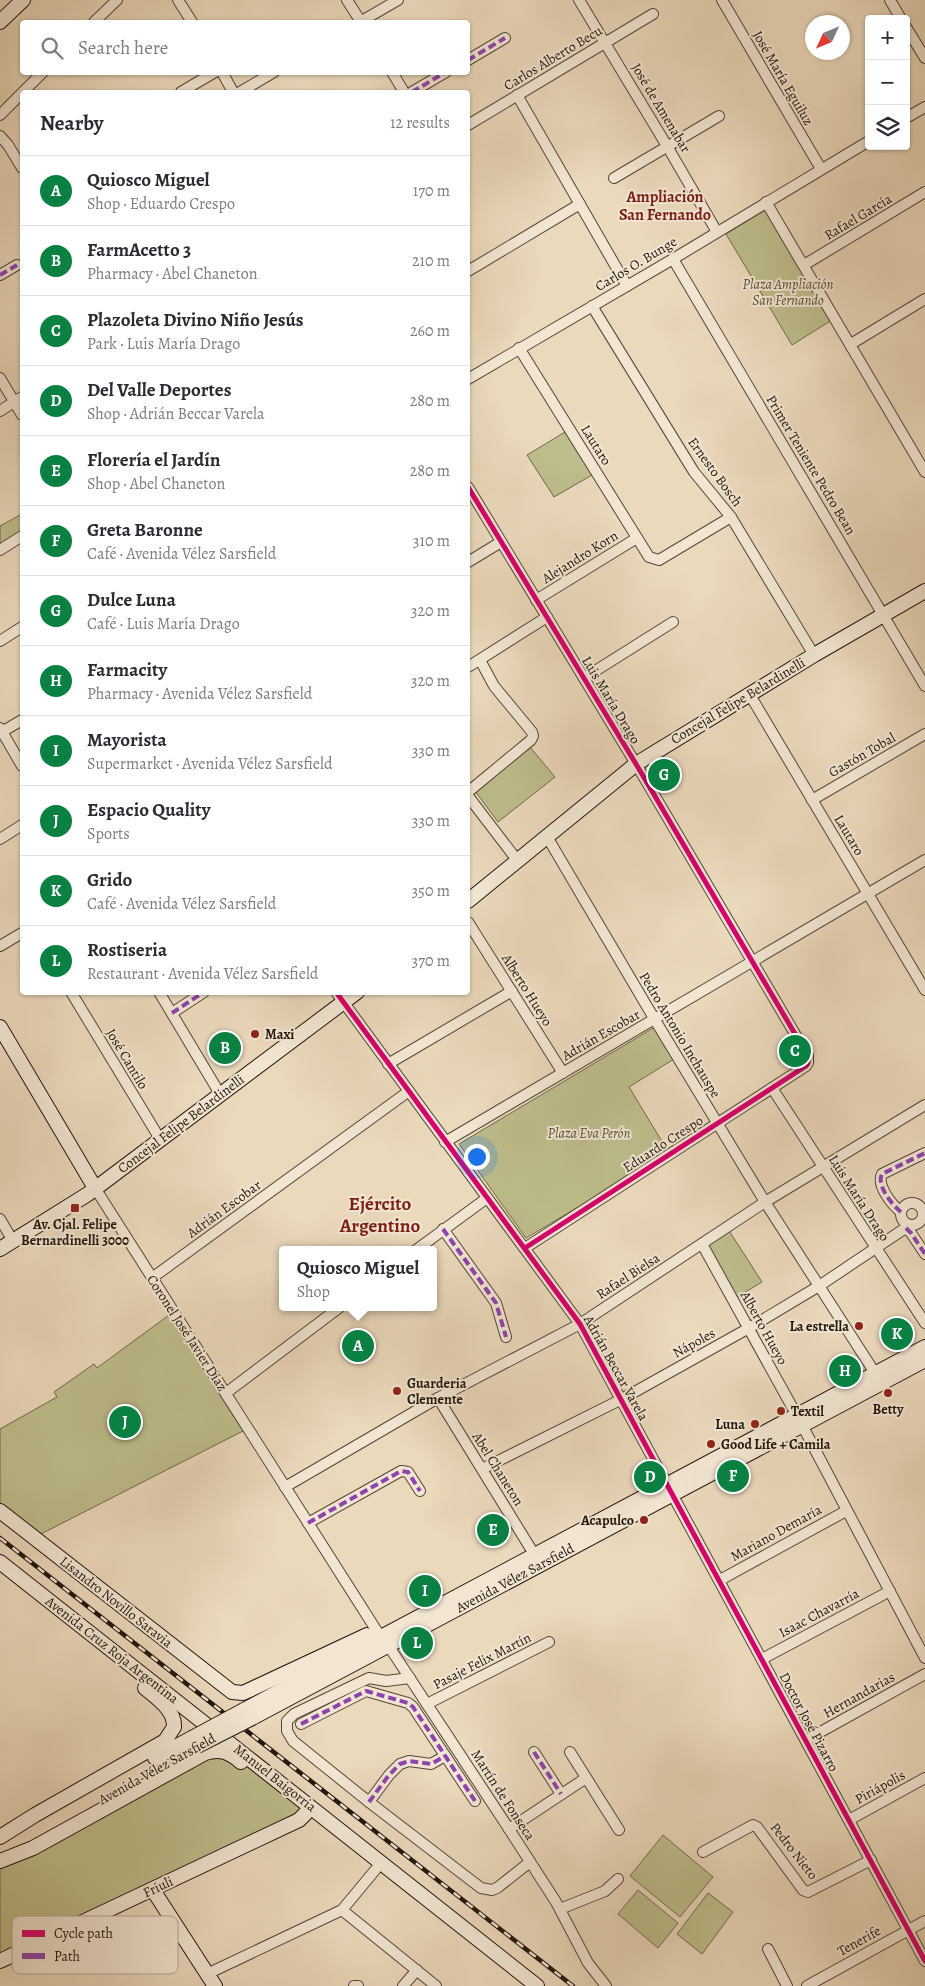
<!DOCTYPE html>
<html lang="en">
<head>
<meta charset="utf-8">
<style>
  :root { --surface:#fff; --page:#f2f2f3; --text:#2b2b33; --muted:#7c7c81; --line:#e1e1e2; --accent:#0b8043 }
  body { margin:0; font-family:Alegreya,serif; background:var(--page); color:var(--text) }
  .controls { position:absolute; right:15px; top:15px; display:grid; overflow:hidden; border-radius:5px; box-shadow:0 1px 4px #0004 }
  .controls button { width:45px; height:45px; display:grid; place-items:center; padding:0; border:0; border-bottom:1px solid var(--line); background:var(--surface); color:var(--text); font:25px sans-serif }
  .compass { position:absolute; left:805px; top:15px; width:45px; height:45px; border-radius:50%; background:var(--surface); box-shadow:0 1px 4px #0004; rotate:226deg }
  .you { position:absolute; left:476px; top:1156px; width:18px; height:18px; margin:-12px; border:4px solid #fff; border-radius:50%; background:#1a73e8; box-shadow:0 0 0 8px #1a73e833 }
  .badge { display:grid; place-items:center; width:32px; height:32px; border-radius:50%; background:var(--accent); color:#fff; font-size:16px; font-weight:700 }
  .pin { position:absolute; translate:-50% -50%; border:2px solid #fff; box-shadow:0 1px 5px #0006 }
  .popup { position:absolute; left:279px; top:1246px; width:158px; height:65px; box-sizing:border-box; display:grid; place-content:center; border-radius:5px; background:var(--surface); filter:drop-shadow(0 1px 4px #0005); font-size:16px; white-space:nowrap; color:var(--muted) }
  .popup b { font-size:19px; color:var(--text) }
  .popup::after { content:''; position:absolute; left:50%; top:100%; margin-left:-10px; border:10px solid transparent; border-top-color:var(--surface) }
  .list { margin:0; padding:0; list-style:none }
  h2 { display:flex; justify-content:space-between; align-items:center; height:65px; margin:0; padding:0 20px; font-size:21px }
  h2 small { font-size:16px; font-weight:400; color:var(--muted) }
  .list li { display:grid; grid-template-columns:32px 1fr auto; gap:15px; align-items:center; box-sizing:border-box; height:70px; padding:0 20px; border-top:1px solid var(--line) }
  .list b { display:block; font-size:19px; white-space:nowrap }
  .list p { margin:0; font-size:16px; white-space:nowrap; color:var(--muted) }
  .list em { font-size:16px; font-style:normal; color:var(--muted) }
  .icon { flex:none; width:28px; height:28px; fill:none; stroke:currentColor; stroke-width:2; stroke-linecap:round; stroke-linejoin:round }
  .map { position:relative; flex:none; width:925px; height:1986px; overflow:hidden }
  .search { position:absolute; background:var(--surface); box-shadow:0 1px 4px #0004; left:20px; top:20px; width:450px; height:55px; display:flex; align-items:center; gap:12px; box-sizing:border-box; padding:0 18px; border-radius:5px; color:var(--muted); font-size:19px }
  .panel { position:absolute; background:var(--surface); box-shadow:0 1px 4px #0004; left:20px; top:90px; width:450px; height:905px; border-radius:5px }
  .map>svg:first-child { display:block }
</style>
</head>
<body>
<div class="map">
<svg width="925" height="1986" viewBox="0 0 925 1986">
  <rect width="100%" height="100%" fill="#ebd9bc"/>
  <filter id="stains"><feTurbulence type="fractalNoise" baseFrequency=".004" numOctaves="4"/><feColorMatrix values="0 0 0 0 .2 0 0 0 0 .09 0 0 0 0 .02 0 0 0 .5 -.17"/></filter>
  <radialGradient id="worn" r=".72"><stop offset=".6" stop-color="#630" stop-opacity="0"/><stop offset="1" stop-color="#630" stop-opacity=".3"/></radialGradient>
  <g fill="#bebd8c" stroke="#6f694c">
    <path d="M767 209 832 320 792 345 726 234Z"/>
    <path d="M565 432 592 475 554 497 527 455Z"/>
    <path d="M22 514V532L0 546V526Z"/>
    <path d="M530 747 555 777 498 822 475 791Z"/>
    <path d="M655 1027 674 1059 629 1087 669 1153 526 1238 459 1144Z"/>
    <path d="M794 1038 806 1058 796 1064 784 1044Z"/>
    <path d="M728 1229 762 1282 737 1297 702 1244Z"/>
    <path d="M169 1315 243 1431 39 1535 0 1506V1429L57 1397 54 1392 94 1364 97 1368Z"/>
    <path d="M205 1753 232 1755 306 1813 0 1961V1861Z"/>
    <path d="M663 1835 713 1877 680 1917 630 1876Z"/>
    <path d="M638 1890 678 1923 658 1948 618 1914Z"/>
    <path d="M708 1893 733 1912 702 1954 677 1934Z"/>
  </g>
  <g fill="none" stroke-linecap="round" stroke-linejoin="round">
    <g stroke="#534639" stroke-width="12">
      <g id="street">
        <path d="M178 0 192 22"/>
        <path d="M347 0 361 22"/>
        <path d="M579 0 667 146 717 232"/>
        <path d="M722 0 821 169"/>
        <path d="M890 0 901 19"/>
        <path d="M94 22 117 0"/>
        <path d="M360 22 398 0"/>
        <path d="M906 27 925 58"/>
        <path d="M468 60 505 38"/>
        <path d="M222 72 233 92"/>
        <path d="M392 72 404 92"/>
        <path d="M23 92 43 72"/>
        <path d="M181 92 215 72"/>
        <path d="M240 92 274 72"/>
        <path d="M412 92 446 72"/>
        <path d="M517 95 627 286"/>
        <path d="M0 115 22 93"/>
        <path d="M906 118 925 107"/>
        <path d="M468 125 653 14"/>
        <path d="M0 136 8 145 22 168"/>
        <path d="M614 178 719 116"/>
        <path d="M766 202 925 472"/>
        <path d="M673 259 925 686"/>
        <path d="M804 265 925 192"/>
        <path d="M468 271 580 204"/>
        <path d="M0 275 17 265"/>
        <path d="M592 306 694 472 731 517 814 655"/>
        <path d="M851 344 925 299"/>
        <path d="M519 348 649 557 659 560 731 517"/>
        <path d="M0 378 22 415"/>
        <path d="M468 379 673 259 869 141"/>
        <path d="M0 411 22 397"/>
        <path d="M468 487 636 764 808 1056V1063L806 1066 525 1248"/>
        <path d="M0 550 22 536"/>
        <path d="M468 562 501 542"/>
        <path d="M536 600 637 538"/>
        <path d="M0 641 22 627"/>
        <path d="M468 667 547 617"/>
        <path d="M584 678 673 622"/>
        <path d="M750 695 925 990"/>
        <path d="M0 728 22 766"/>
        <path d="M0 733 22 720"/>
        <path d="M468 792 531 740 533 736 532 732 494 686 480 660"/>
        <path d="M468 796 517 860"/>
        <path d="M812 800 925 734"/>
        <path d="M546 835 655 1020 765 1202 875 1373"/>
        <path d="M0 839 22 825"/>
        <path d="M468 922 563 1073"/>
        <path d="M0 946 22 933"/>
        <path d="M71 992 160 1139"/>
        <path d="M159 992 220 1094"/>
        <path d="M336 992 580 1324 925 1961"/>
        <path d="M172 1013 204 992"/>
        <path d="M388 1064 512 991"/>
        <path d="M772 1088 925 1323"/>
        <path d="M445 1142 925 860"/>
        <path d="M95 1188 380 1636"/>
        <circle cx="912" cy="1214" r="11"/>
        <path d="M901 1212C892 1205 876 1185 882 1174L925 1153"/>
        <path d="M0 1219 13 1241"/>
        <path d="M906 1228 911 1233 925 1254"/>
        <path d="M443 1229 496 1303 506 1337"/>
        <path d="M702 1244 802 1425 925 1658"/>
        <path d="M416 1250 487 1198"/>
        <path d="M152 1278 409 1091"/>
        <path d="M226 1393 340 1307"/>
        <path d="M438 1398 534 1554"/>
        <path d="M482 1469 622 1399 749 1328 819 1286 910 1225"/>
        <path d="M285 1487 438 1398 580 1324 765 1202 925 1105"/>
        <path d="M308 1523 401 1471 408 1472 420 1491"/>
        <path d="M720 1580 846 1511"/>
        <path d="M388 1645 509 1829 556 1902 588 1963 606 1986"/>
        <path d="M762 1659 890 1591"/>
        <path d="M410 1678 386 1681 369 1678 294 1714 287 1721V1731L293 1741 369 1802 481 1888 492 1890 497 1888 530 1862"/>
        <path d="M427 1704 549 1642"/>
        <path d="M301 1724 366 1691 408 1703 413 1707 475 1801"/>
        <path d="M806 1740 925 1674"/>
        <path d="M534 1752 561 1794"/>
        <path d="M570 1752 619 1830"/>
        <path d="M369 1802 389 1775 400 1764 409 1761 431 1764 445 1756"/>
        <path d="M849 1820 925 1778"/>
        <path d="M509 1829 586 1778"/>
        <path d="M703 1852 753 1825 757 1827 803 1890 808 1892 871 1860"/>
        <path d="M560 1909 605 1891 618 1879"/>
        <path d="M342 1910 436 1986"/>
        <path d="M768 1949 787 1986"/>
        <path d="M207 1974 342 1910 376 1869"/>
        <path d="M354 1986H358"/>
        <path d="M403 1986 417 1970"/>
        <path d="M807 1986 925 1921"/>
      </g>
    </g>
    <g stroke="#20150d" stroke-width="16">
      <g id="secondary">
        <path d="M0 22 23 0"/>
        <path d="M468 901 636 764 814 655 925 591"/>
        <path d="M0 1027 95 1188"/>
        <path d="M0 1249 88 1194 357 992"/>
        <path d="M0 1511 232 1692 243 1693 367 1635"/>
        <path d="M0 1562 537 1986"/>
        <path d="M244 1710 925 1347"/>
        <path d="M252 1718 925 1360"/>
        <path d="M155 1758 192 1738"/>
        <path d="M0 1837 35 1815 165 1741 174 1727C175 1710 157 1698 145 1688"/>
        <path d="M0 1861 33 1848 205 1753C220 1748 229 1752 241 1762"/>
        <path d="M153 1890 215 1986"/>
        <path d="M0 1961 299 1820 306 1813"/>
      </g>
    </g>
    <use href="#street" stroke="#f2e6d3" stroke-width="10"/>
    <use href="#secondary" stroke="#f2e6d3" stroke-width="14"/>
    <g stroke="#20150d" stroke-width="4.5">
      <path id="rail" d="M0 1538 573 1986"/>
    </g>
    <use href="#rail" stroke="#f2e6d3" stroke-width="2.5" stroke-dasharray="8" stroke-linecap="butt"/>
    <g stroke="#20150d" stroke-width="16" stroke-linecap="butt">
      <g id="secondary-bridge">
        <path d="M192 1738 244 1710"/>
        <path d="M197 1746 252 1718"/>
      </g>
    </g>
    <use href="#secondary-bridge" stroke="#f2e6d3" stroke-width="14"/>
    <g stroke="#8e44ad" stroke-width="4" stroke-dasharray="8 4" stroke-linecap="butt">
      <path d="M468 60 505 38"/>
      <path d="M412 92 446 72"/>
      <path d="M0 275 17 265"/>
      <path d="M172 1013 204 992"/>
      <path d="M901 1212C892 1205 876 1185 882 1174L925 1153"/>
      <path d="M906 1228 911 1233 925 1254"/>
      <path d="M443 1229 496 1303 506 1337"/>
      <path d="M308 1523 401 1471 408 1472 420 1491"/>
      <path d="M301 1724 366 1691 408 1703 413 1707 475 1801"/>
      <path d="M534 1752 561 1794"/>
      <path d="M369 1802 389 1775 400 1764 409 1761 431 1764 445 1756"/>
    </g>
    <g stroke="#f2e6d3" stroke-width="8">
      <g id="cycleway">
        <path d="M468 487 636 764 808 1056V1063L806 1066 525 1248"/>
        <path d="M336 992 580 1324 925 1961"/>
      </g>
    </g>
    <use href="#cycleway" stroke="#d6006c" stroke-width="5"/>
  </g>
  <g fill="#8f2418" stroke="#f2e6d3" stroke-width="2">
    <circle cx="255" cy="1034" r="5"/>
    <rect x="70" y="1203" width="10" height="10" rx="2.5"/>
    <circle cx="859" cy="1326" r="5"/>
    <circle cx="397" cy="1391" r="5"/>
    <circle cx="888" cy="1393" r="5"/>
    <circle cx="781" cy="1411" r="5"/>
    <circle cx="755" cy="1424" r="5"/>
    <circle cx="711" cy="1444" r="5"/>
    <circle cx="644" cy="1520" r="5"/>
  </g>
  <g text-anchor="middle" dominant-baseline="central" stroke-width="4" stroke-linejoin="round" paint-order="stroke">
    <g font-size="14" fill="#20150d" stroke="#f2e6d3">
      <text transform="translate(553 58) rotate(-31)">Carlos Alberto Becu</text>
      <text transform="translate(783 78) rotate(60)">José María Eguiluz</text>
      <text transform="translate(661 108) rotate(59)">José de Amenabar</text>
      <text transform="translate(858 217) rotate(-31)">Rafael García</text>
      <text transform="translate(636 264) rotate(-31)">Carlos O. Bunge</text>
      <text transform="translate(596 445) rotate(58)">Lautaro</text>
      <text transform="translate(811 465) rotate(59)">Primer Teniente Pedro Bean</text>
      <text transform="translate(715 472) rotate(54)">Ernesto Bosch</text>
      <text transform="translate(580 557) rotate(-32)">Alejandro Korn</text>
      <text transform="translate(611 700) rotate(59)">Luis María Drago</text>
      <text transform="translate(738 701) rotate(-31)">Concejal Felipe Belardinelli</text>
      <text transform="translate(862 755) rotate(-30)">Gastón Tobal</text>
      <text transform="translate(849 835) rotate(59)">Lautaro</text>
      <text transform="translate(527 990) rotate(58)">Alberto Hueyo</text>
      <text transform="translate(601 1035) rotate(-30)">Adrián Escobar</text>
      <text transform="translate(680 1035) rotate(59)">Pedro Antonio Inchauspe</text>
      <text transform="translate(127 1059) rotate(59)">José Cantilo</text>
      <text transform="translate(181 1124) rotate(-37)">Concejal Felipe Belardinelli</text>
      <text transform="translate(663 1144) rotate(-33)">Eduardo Crespo</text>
      <text transform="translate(859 1198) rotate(57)">Luis María Drago</text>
      <text transform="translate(224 1209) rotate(-36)">Adrián Escobar</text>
      <text transform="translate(628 1276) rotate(-33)">Rafael Bielsa</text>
      <text transform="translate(764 1328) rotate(61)">Alberto Hueyo</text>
      <text transform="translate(187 1333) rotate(57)">Coronel José Javier Díaz</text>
      <text transform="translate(694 1343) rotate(-29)">Nápoles</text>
      <text transform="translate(616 1368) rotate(61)">Adrián Beccar Varela</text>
      <text transform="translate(498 1469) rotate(58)">Abel Chaneton</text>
      <text transform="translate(776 1533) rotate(-29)">Mariano Demaría</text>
      <text transform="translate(515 1578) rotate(-28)">Avenida Vélez Sarsfield</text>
      <text transform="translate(116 1602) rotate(38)">Lisandro Novillo Saravia</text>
      <text transform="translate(819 1613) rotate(-28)">Isaac Chavarría</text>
      <text transform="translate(112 1650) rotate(38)">Avenida Cruz Roja Argentina</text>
      <text transform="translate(482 1661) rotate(-27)">Pasaje Felix Martín</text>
      <text transform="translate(859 1695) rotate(-29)">Hernandarias</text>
      <text transform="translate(809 1722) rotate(62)">Doctor José Pizarro</text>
      <text transform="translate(157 1769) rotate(-29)">Avenida Vélez Sarsfield</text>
      <text transform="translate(275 1778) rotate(38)">Manuel Baigorria</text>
      <text transform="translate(880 1787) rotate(-29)">Piriápolis</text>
      <text transform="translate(503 1795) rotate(57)">Martín de Fonseca</text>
      <text transform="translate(794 1851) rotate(52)">Pedro Nieto</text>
      <text transform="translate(158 1887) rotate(-25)">Friuli</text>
      <text transform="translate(859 1941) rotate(-29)">Tenerife</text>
    </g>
    <g font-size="14" font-style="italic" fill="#575039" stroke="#f2e6d3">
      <text x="788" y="284">Plaza Ampliación<tspan x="788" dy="16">San Fernando</tspan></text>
      <text x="589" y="1133">Plaza Eva Perón</text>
    </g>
    <g font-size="14" font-weight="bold" fill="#20150d" stroke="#f2e6d3" text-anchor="start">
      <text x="265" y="1034">Maxi</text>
      <text x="75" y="1224" text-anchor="middle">Av. Cjal. Felipe<tspan x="75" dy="16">Bernardinelli 3000</tspan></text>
      <text x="849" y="1326" text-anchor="end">La estrella</text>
      <text x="407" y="1383">Guarderia<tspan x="407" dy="16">Clemente</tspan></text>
      <text x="888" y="1409" text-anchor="middle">Betty</text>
      <text x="791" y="1411">Textil</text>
      <text x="745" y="1424" text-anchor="end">Luna</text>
      <text x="721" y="1444">Good Life + Camila</text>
      <text x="634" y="1520" text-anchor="end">Acapulco</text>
    </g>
    <g font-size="16" font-weight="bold" fill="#7a1f14" stroke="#f2e6d3">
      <text x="665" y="197">Ampliación<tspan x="665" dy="18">San Fernando</tspan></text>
    </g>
    <g font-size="19" font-weight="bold" fill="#7a1f14" stroke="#f2e6d3">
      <text x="380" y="1204">Ejército<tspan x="380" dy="22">Argentino</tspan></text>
    </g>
  </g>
  <rect x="12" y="1916" width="166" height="58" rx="8" fill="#f2e6d3" stroke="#b3a798" stroke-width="1"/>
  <rect x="22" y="1930" width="23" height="7" fill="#d6006c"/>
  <rect x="22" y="1953" width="23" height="6" fill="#8e44ad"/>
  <g font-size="14" fill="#20150d">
    <text x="54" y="1938">Cycle path</text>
    <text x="54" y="1961">Path</text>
  </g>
  <rect width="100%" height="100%" filter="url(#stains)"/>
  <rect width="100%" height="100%" fill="url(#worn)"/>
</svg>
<div class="controls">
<button>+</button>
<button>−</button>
<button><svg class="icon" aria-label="layers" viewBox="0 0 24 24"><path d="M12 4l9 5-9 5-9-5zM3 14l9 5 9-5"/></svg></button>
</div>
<svg class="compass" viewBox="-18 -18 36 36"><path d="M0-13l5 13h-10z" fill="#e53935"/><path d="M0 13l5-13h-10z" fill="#7c7c81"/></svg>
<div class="you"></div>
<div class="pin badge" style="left:358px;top:1346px">A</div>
<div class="popup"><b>Quiosco Miguel</b>Shop</div>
<div class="pin badge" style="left:225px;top:1048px">B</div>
<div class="pin badge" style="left:795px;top:1051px">C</div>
<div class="pin badge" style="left:650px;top:1477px">D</div>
<div class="pin badge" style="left:493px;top:1530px">E</div>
<div class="pin badge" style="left:733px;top:1476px">F</div>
<div class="pin badge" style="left:664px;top:775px">G</div>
<div class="pin badge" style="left:845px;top:1371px">H</div>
<div class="pin badge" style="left:425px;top:1591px">I</div>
<div class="pin badge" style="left:125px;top:1422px">J</div>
<div class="pin badge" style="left:897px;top:1334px">K</div>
<div class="pin badge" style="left:417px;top:1643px">L</div>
<div class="search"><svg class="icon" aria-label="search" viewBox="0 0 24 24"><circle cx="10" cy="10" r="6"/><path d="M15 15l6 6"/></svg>Search here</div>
<section class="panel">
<h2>Nearby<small>12 results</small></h2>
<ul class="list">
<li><span class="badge">A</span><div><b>Quiosco Miguel</b><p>Shop · Eduardo Crespo</p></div><em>170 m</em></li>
<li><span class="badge">B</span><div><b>FarmAcetto 3</b><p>Pharmacy · Abel Chaneton</p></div><em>210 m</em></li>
<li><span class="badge">C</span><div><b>Plazoleta Divino Niño Jesús</b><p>Park · Luis María Drago</p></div><em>260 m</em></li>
<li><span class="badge">D</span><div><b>Del Valle Deportes</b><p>Shop · Adrián Beccar Varela</p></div><em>280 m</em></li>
<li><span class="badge">E</span><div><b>Florería el Jardín</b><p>Shop · Abel Chaneton</p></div><em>280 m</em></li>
<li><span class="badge">F</span><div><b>Greta Baronne</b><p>Café · Avenida Vélez Sarsfield</p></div><em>310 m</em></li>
<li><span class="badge">G</span><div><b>Dulce Luna</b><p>Café · Luis María Drago</p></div><em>320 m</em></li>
<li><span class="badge">H</span><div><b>Farmacity</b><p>Pharmacy · Avenida Vélez Sarsfield</p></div><em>320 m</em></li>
<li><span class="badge">I</span><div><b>Mayorista</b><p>Supermarket · Avenida Vélez Sarsfield</p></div><em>330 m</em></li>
<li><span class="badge">J</span><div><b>Espacio Quality</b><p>Sports</p></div><em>330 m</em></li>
<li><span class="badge">K</span><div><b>Grido</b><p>Café · Avenida Vélez Sarsfield</p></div><em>350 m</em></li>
<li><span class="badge">L</span><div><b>Rostiseria</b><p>Restaurant · Avenida Vélez Sarsfield</p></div><em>370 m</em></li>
</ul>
</section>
</div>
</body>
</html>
